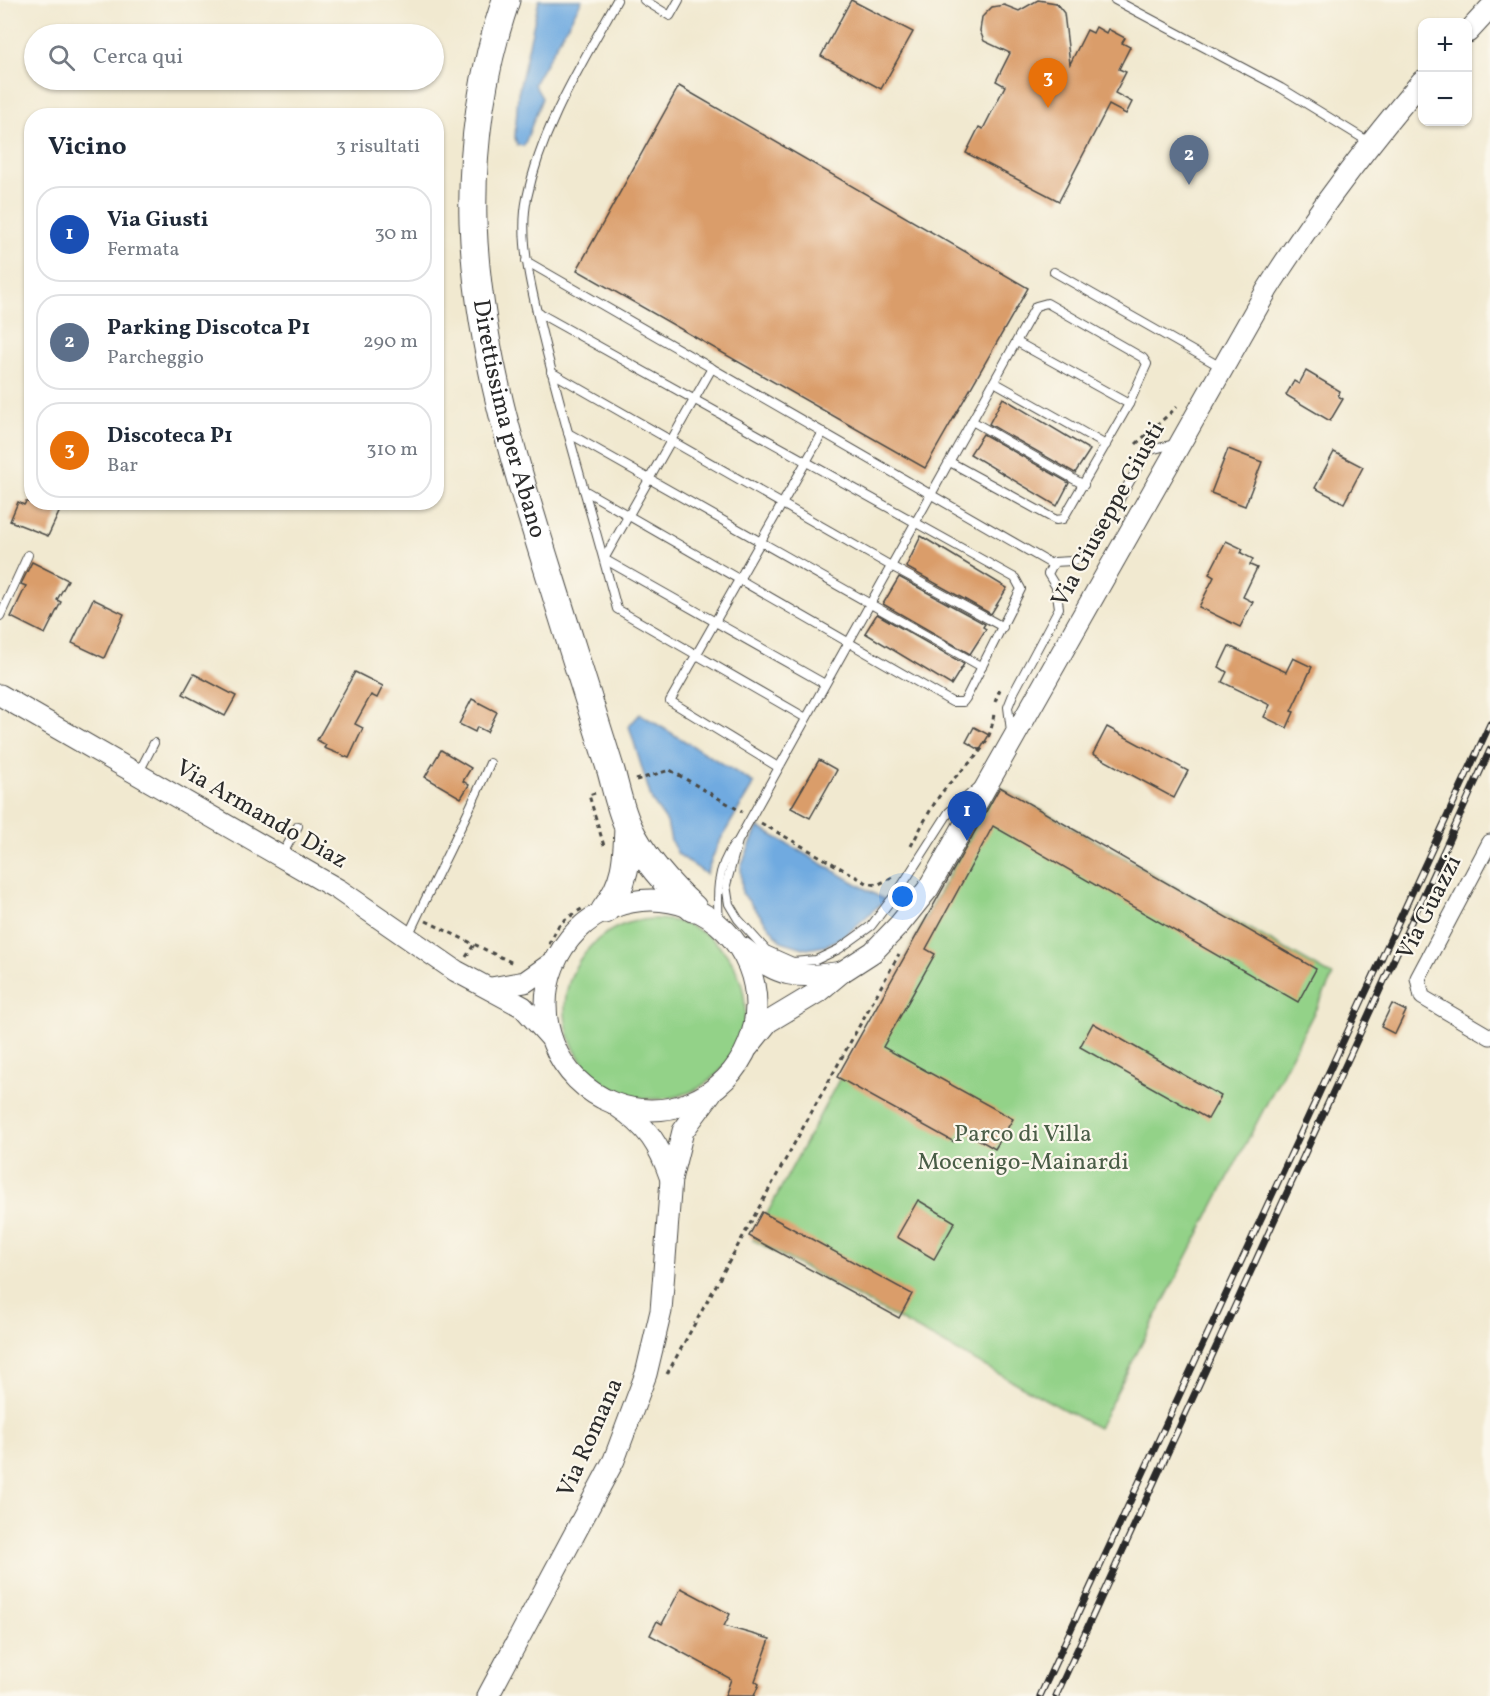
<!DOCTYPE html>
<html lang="it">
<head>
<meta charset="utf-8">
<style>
  :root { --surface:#fff; --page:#f6f6f7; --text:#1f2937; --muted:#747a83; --line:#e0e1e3; --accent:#1a73e8 }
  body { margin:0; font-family:Vollkorn,serif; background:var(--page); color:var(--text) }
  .controls { position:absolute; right:18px; top:18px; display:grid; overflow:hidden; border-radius:12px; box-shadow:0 2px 4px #0004 }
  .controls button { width:54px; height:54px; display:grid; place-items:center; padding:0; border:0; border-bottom:2px solid var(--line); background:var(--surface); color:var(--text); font:30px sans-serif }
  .you { position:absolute; left:903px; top:897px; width:21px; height:21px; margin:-15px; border:4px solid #fff; border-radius:50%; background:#1a73e8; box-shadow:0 0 0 9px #1a73e833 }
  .badge { display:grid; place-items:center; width:39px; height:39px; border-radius:50%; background:var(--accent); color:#fff; font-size:20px; font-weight:700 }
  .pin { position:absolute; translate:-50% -50px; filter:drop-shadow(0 2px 3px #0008) }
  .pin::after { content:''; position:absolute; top:32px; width:21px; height:18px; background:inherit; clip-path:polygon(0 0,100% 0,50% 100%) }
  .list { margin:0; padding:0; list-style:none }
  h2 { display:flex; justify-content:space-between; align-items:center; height:78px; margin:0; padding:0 24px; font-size:26px }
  h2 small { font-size:20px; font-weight:400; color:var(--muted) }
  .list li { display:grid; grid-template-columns:39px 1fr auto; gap:18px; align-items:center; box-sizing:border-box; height:96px; margin:0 12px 12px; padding:0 12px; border:2px solid var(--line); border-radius:24px }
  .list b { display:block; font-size:22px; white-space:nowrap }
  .list p { margin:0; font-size:20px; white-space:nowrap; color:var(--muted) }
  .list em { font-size:20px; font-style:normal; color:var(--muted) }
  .icon { flex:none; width:33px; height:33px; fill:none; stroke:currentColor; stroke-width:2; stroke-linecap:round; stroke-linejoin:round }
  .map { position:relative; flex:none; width:1490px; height:1696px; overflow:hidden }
  .search { position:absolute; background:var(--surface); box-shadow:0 2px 4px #0004; left:24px; top:24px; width:420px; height:66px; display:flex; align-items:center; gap:15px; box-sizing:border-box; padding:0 21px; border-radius:33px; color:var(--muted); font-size:22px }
  .panel { position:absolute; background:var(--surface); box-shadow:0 2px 4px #0004; left:24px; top:108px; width:420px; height:402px; border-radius:24px }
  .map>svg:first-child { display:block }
</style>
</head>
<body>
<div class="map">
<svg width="1490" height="1696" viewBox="0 0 1490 1696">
  <rect width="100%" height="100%" fill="#fbf7ec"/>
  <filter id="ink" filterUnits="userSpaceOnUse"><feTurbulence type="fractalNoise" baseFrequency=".0167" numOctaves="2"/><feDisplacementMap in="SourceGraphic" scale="12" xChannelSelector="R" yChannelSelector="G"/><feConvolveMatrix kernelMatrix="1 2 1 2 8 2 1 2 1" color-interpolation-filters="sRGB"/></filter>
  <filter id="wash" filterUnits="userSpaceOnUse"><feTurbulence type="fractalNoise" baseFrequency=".008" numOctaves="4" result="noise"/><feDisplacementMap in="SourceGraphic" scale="24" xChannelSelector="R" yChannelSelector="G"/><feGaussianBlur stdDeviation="1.35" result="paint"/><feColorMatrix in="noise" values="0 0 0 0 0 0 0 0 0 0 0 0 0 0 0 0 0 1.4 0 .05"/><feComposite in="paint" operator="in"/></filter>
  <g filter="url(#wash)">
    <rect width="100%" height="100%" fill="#f1e9d0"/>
    <g fill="#93d288" stroke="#5f7e5a" stroke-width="1.5">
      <path d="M997 785 1333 976 1098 1428 753 1240Z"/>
      <circle cx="655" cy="1009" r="90"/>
    </g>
    <g fill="#6faae0" stroke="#4d6a86" stroke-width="1.5">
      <path d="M539 0H582L534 84 542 98 524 146 517 145 515 138 518 94Z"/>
      <path d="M640 714 754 783 718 844 706 874 678 854 671 841 667 822 652 801 629 726Z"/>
      <path d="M758 827 885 900 847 934 825 946 807 949 781 941 742 893 741 866Z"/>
    </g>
    <g id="blocks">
      <g fill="#da9d6b">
        <path d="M851 0 913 32 881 89 821 56Z"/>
        <path d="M1038 0 1056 3 1064 13 1070 64 1087 30 1093 33 1096 27 1106 33 1108 29 1125 38 1122 43 1130 47 1119 69 1126 72 1115 93 1132 102 1126 114 1109 105 1059 201 966 153 979 127 983 129 1005 86 996 81 1010 53 984 41 980 31 982 17 992 7 1004 5 1019 11Z"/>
        <path d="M679 86 1028 288 925 468 577 270Z"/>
        <path d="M1306 371 1340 391 1338 396 1343 399 1330 421 1286 395 1294 381 1299 384Z"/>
        <path d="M1003 398 1090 450 1075 473 989 424Z"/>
        <path d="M983 434 1069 483 1057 506 970 454Z"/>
        <path d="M1228 449 1262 462 1245 506 1211 493Z"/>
        <path d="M1334 452 1363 467 1344 503 1315 488Z"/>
        <path d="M18 502 24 505 26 502H54L62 506 48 536 10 521Z"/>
        <path d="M921 536 1007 588 991 614 906 567Z"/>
        <path d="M1226 541 1243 549 1241 553 1253 559 1250 565 1257 568 1243 597 1253 602 1240 627 1199 607 1214 577 1209 574Z"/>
        <path d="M32 562 68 580 57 600 61 602 45 634 11 617 26 586 21 584Z"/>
        <path d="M899 577 985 624 983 627 986 629 970 654 883 604Z"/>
        <path d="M93 599 124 614 104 658 72 643Z"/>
        <path d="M877 614 964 664 951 685 865 633Z"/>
        <path d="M1229 646 1286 672 1293 658 1312 667 1291 711 1294 712 1287 728 1264 717 1270 705 1222 682 1227 672 1219 667Z"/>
        <path d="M355 672 383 686 377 698 371 695 355 724 363 728 349 758 324 748 326 745 317 740Z"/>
        <path d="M194 674 236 696 225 716 183 694Z"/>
        <path d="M472 699 497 712 487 732 477 727 475 732 459 724Z"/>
        <path d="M974 727 989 735 980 750 966 742Z"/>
        <path d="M1107 727 1188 771 1174 798 1093 754Z"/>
        <path d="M441 750 471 768 463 781 469 785 461 798 425 777Z"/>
        <path d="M819 760 837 770 810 818 791 808Z"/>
        <path d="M1000 787 1316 969 1298 1002 993 826 926 949 935 954 883 1047 1013 1119 995 1149 961 1129 954 1142 837 1077Z"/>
        <path d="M1392 1004 1406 1011 1395 1034 1381 1027Z"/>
        <path d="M1093 1023 1221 1096 1208 1119 1080 1047Z"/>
        <path d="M918 1200 955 1222 934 1259 897 1237Z"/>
        <path d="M762 1212 912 1294 899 1318 749 1236Z"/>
        <path d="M681 1588 730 1614 724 1626 770 1639 755 1681 759 1684 754 1696H725L731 1679 650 1635 657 1621 662 1624Z"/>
      </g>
    </g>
  </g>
  <g filter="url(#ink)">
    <use href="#blocks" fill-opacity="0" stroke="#494844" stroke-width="1.5"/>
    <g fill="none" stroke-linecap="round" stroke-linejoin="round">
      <g stroke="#494844" stroke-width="10">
        <g id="lane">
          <path d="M617 0C582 64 542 126 527 198 518 240 533 296 543 337 565 428 593 518 617 609L806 718"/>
          <path d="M644 0 670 16 679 0"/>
          <path d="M1115 0 1281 88 1369 142"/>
          <path d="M526 261 1053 565"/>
          <path d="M1054 272 1221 367"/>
          <path d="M537 312 1015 578 1021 589 966 698 963 702H952L584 490"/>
          <path d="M1017 342 1129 404"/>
          <path d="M712 368 604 559 825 684"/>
          <path d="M551 372 891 566 1003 627"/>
          <path d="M994 382 1106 445"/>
          <path d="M972 421 1084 485"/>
          <path d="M568 433 982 667"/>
          <path d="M950 462 1056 520 1063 519 1129 404 1147 364 1143 358 1047 303 1036 306 738 841 726 885 729 904 738 919 766 950 793 962 816 960 839 949 871 926 901 887 949 812 977 788"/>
          <path d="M0 616 28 555"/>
          <path d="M1011 731 1008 707 1014 692 1059 608 1056 587 1048 574 1054 562 1072 561 1089 554 1147 451 1174 444"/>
          <path d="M778 767 670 701 823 432"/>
          <path d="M139 772 154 743"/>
          <path d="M282 855 298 826"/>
          <path d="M719 924C717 895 716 869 734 845"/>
          <path d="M408 936C435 878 465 822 490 763"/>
        </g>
      </g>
      <g stroke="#494844" stroke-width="17">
        <path id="street" d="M1490 842 1418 978 1422 997 1490 1037"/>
      </g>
      <g stroke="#494844" stroke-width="23">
        <g id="secondary">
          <path d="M1468 32 1490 8"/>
          <path d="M0 695 339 890 456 971 523 1007 551 1038"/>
          <circle cx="651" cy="1005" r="105"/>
          <path d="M743 948C781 978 795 979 842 972"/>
          <path d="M491 988 525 982 555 961"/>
          <path d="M748 1047 768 1022 818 992 842 972 873 952 899 925 928 889 1267 290C1314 215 1365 148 1422 81"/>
          <path d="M617 1106C648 1127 659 1144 671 1179"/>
          <path d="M488 1696 614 1460 646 1374 661 1311 671 1179 683 1131 711 1093"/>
        </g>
      </g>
      <g stroke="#494844" stroke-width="29">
        <g id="highway">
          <path id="s1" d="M506 0C482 70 471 148 473 222 478 368 530 509 572 647 585 688 598 730 611 771 616 789 620 809 628 826 640 854 670 888 693 908"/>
          <path d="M605 910C626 884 627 859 628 827"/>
        </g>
      </g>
      <g stroke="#494844" stroke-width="3" stroke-dasharray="4.5 4.5" stroke-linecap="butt">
        <path d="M1136 444 1177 407"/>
        <path d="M995 702 1000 689"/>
        <path d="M636 780 670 770 742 812"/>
        <path d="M595 793 589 795 604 846"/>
        <path d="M761 823 867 883 877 885 893 877"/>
        <path d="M911 846C922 826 933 802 948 785 971 759 991 750 994 712"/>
        <path d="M426 921 515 964"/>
        <path d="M549 944 560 923 583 908"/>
        <path d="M466 957 475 943"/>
        <path d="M667 1374 899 954"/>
      </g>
      <use href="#lane" stroke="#fff" stroke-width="8"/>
      <use href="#street" stroke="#fff" stroke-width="15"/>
      <use href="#secondary" stroke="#fff" stroke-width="21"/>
      <use href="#highway" stroke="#fff" stroke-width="27"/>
      <g stroke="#2b2b2b" stroke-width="7">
        <g id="rail">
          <path d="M1040 1696 1490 724"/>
          <path d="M1056 1696 1490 750"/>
        </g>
      </g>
      <use href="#rail" stroke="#fbf7ec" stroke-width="4.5" stroke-dasharray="14" stroke-linecap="butt"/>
    </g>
  </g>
  <g text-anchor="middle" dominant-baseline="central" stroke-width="4.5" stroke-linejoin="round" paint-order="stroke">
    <g font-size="24" fill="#2b2b2b" stroke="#fbf7ec">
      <text stroke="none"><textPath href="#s1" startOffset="426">Direttissima per Abano</textPath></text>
      <text transform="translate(1109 515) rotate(-61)">Via Giuseppe Giusti</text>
      <text transform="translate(261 815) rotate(30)">Via Armando Diaz</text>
      <text transform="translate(1430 908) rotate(-63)">Via Guazzi</text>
      <text transform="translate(591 1438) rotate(-66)">Via Romana</text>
    </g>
    <g font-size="24" fill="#4a5d47" stroke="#fbf7ec">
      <text x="1023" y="1135">Parco di Villa<tspan x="1023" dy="28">Mocenigo-Mainardi</tspan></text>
    </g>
  </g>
</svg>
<div class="controls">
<button>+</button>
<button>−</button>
</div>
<div class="you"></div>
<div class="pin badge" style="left:967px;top:841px;background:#1a4fb4">1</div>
<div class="pin badge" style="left:1189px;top:185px;background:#5c6f8a">2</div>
<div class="pin badge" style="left:1048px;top:108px;background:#e8710a">3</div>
<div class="search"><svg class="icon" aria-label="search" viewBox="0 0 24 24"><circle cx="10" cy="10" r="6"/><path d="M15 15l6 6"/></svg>Cerca qui</div>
<section class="panel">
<h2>Vicino<small>3 risultati</small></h2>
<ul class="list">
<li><span class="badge" style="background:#1a4fb4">1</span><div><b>Via Giusti</b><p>Fermata</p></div><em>30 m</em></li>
<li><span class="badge" style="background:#5c6f8a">2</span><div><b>Parking Discotca P1</b><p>Parcheggio</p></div><em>290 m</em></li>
<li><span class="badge" style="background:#e8710a">3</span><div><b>Discoteca P1</b><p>Bar</p></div><em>310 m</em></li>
</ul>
</section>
</div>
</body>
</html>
